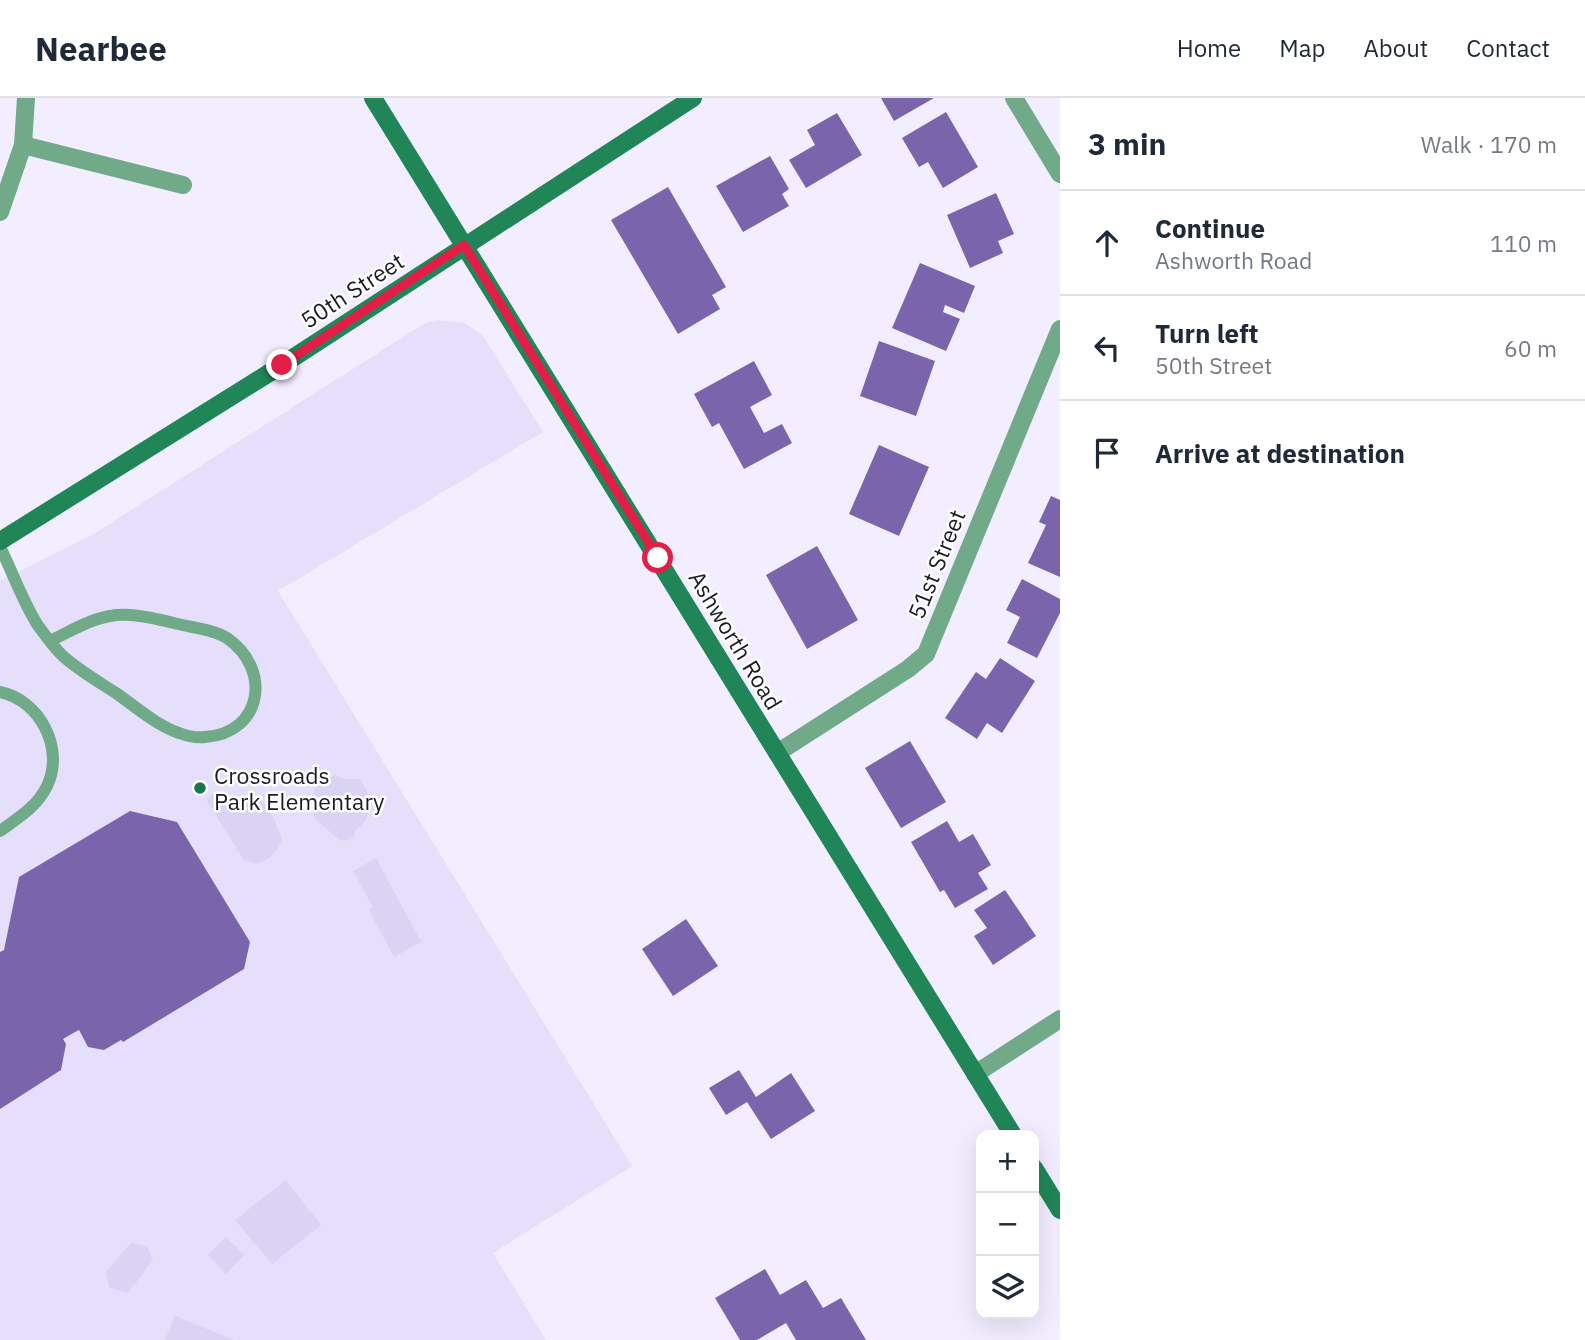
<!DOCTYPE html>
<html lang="en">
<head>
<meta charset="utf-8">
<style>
  :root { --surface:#fff; --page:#f6f6f7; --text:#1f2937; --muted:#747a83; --line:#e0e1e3 }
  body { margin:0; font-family:"IBM Plex Sans",sans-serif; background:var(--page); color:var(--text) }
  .controls { position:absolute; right:21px; bottom:21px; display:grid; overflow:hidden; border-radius:14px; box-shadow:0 7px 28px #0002 }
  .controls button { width:63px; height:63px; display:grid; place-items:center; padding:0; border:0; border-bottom:2px solid var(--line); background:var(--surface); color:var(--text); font:35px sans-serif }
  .stop { position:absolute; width:21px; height:21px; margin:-16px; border:5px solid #e11d48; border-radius:50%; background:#fff }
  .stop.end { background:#e11d48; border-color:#fff; box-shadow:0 2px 7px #0008 }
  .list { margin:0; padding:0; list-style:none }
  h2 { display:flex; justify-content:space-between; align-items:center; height:91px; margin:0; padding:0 28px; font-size:30px }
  h2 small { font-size:23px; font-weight:400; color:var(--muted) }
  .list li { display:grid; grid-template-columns:46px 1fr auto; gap:21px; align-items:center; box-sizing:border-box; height:105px; padding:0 28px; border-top:2px solid var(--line) }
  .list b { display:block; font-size:26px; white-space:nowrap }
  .list p { margin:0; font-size:23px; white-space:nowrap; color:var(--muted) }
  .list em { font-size:23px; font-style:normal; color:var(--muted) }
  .icon { flex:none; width:38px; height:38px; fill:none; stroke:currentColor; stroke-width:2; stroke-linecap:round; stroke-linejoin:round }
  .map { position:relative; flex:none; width:1060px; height:1242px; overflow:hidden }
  header { display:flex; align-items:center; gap:42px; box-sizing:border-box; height:98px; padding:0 35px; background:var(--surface); border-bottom:2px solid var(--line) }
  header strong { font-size:33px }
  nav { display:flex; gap:38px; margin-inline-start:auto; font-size:24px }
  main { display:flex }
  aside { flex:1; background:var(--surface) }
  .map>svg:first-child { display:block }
</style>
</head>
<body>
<header>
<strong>Nearbee</strong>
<nav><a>Home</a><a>Map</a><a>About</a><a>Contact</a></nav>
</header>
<main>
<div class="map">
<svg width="1060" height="1242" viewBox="0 0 1060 1242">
  <rect width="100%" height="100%" fill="#f2eeff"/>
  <path fill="#e5dffb" d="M438 222 465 225 483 238 543 334 278 493 632 1068 493 1155 546 1242H0V483L92 437 414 232 426 225Z"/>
  <g fill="#dad3f3">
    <path d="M335 677 344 681H360L371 700C369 713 369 724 356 731L353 740C340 746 338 741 329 733 325 729 319 726 316 722 308 710 312 694 319 684Z"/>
    <path d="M222 694 240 703 258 701C272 711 276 726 282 742 276 759 260 771 243 761L207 703 212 696Z"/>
    <path d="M376 760 421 844 394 859 369 812 373 809 353 773Z"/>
    <path d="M286 1082 321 1127 272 1166 235 1122Z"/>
    <path d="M226 1139 244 1157 226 1176 208 1157Z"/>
    <path d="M131 1145 147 1148 153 1162 128 1195 109 1189 106 1174Z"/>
    <path d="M175 1218 234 1242H165Z"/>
  </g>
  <g fill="#7a65ad">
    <path d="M881 0H934L894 23Z"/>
    <path d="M946 14 978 69 943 90 928 64 919 69 902 40Z"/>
    <path d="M837 15 862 57 806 90 789 62 815 47 807 32Z"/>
    <path d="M770 58 789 91 782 96 789 108 743 134 716 88Z"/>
    <path d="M668 89 726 189 712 197 720 211 678 236 611 122Z"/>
    <path d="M996 95 1014 136 998 143 1003 155 970 170 947 117Z"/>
    <path d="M920 165 975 188 964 215 945 207 943 214 960 221 946 253 892 230Z"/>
    <path d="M879 243 935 263 916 318 860 298Z"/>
    <path d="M754 263 772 297 750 309 764 335 782 326 792 345 744 371 719 325 712 329 694 296Z"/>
    <path d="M879 347 929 369 899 438 849 416Z"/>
    <path d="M1051 398 1060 402V479L1028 465 1046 427 1039 424Z"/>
    <path d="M817 448 858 522 807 551 766 477Z"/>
    <path d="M1022 481 1060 501V515L1037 560 1007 545 1020 519 1006 512Z"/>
    <path d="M1000 560 1035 583 1002 635 987 625 977 641 945 620 976 574 986 581Z"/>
    <path d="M910 643 946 704 901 730 865 670Z"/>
    <path d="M130 713 177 724 250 844 244 871 123 944 121 942 104 952 88 949 79 932 75 934 63 941 66 946 61 972 0 1011V854L4 852 19 779Z"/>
    <path d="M947 723 959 744 973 736 991 767 978 775 988 791 955 810 944 792 940 794 911 744Z"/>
    <path d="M1005 792 1036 838 993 867 974 838 987 830 974 812Z"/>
    <path d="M686 821 718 868 673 898 642 851Z"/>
    <path d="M739 972 756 999 791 975 815 1013 771 1041 747 1004 726 1017 709 990Z"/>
    <path d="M765 1171 780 1197 806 1182 823 1210 841 1200 866 1242H796L786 1225 757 1242H740L715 1200Z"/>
  </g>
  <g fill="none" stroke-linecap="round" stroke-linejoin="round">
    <g stroke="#71aa89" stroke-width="12">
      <path d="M0 449C12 473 23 504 37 526 45 537 54 550 64 559 80 573 99 584 116 595 136 609 156 627 179 635 187 638 197 640 205 639 263 635 272 571 227 540 216 533 201 531 187 528 168 524 149 518 130 517 101 514 75 531 50 543"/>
      <path d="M0 594C40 602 65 651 47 688 37 709 18 720 0 733"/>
    </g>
    <g stroke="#71aa89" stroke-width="18">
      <path d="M1014 0 1060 76"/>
      <path d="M23 47 183 87"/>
      <path d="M0 114 23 47 26 0"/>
      <path d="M777 655 908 571 926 556 1060 231"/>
      <path d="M975 976 1060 921"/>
    </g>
    <g stroke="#218657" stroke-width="18">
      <path d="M373 0 1013 1037"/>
      <path d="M0 443 282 267 693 0"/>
      <path d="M1034 1070 1060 1112"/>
    </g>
  </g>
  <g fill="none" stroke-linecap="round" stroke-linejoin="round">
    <path stroke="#e11d48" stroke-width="9" d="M282 267 464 147 658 460"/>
  </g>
  <circle fill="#19764c" stroke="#fefefe" stroke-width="2.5" cx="200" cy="690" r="7"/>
  <g text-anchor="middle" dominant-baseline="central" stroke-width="5" stroke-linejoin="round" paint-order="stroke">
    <g font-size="23" fill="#1c1a24" stroke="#fefefe">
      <text transform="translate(352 192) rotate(-33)">50th Street</text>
      <text transform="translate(936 466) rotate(-68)">51st Street</text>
      <text transform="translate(736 542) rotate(59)">Ashworth Road</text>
    </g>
    <g font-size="23" fill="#1c1a24" stroke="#fefefe" text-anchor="start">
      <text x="214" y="677">Crossroads<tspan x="214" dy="26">Park Elementary</tspan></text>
    </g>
  </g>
</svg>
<div class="controls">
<button>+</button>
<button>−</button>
<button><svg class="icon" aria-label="layers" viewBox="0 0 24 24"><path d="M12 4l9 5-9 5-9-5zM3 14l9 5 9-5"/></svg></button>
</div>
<div class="stop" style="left:658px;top:460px"></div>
<div class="stop end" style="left:282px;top:267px"></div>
</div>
<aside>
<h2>3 min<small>Walk · 170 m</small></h2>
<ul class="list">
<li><svg class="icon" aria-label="ahead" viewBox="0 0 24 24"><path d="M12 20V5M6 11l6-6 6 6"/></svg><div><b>Continue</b><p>Ashworth Road</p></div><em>110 m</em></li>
<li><svg class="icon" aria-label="left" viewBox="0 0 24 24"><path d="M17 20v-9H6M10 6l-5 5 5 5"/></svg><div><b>Turn left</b><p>50th Street</p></div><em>60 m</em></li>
<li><svg class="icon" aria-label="arrive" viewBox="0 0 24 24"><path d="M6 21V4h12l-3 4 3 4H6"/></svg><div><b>Arrive at destination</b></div></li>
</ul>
</aside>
</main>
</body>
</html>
